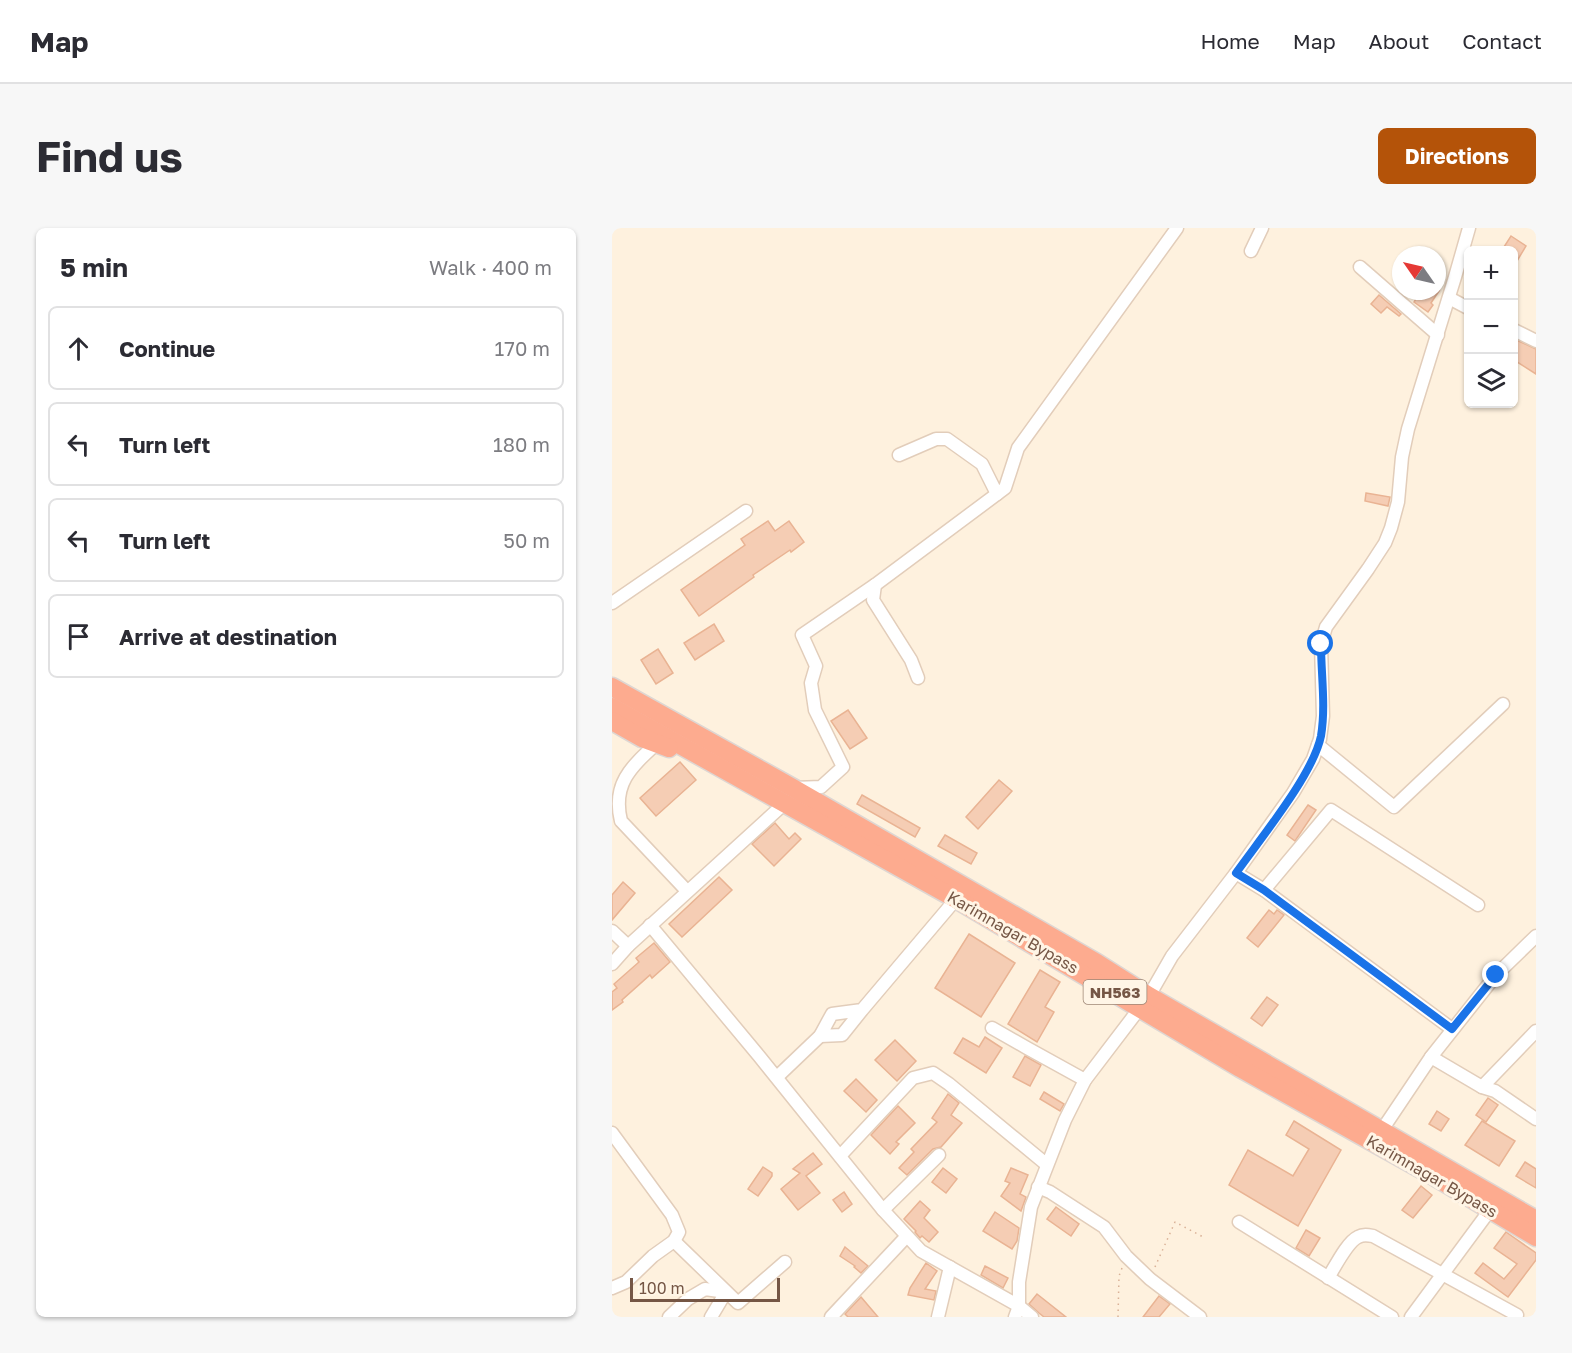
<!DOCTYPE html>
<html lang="en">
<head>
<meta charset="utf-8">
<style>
  :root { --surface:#fff; --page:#f7f7f7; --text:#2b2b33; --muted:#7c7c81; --line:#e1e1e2; --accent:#b45309 }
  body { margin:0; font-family:"Golos Text",sans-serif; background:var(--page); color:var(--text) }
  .controls { position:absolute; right:18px; top:18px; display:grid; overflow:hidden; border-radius:9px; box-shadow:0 2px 4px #0004 }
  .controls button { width:54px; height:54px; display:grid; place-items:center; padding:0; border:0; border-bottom:2px solid var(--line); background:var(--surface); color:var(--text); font:30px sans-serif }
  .compass { position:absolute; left:780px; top:18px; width:54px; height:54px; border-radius:50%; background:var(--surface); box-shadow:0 2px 4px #0004; rotate:304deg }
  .scale { position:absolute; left:18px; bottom:15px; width:150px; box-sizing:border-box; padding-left:6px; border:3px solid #755645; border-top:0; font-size:16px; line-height:21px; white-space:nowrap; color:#755645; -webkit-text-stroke:4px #fff5e6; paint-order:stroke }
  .stop { position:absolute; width:18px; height:18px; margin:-14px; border:4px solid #1a73e8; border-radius:50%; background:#fff }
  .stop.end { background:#1a73e8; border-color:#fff; box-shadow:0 2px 6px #0008 }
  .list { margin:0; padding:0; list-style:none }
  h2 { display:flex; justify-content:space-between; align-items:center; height:78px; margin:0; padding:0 24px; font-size:26px }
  h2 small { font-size:20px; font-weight:400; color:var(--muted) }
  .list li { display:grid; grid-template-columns:39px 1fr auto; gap:18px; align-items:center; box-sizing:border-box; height:84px; margin:0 12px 12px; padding:0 12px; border:2px solid var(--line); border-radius:9px }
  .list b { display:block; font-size:22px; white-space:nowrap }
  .list em { font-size:20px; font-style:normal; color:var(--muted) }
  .icon { flex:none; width:33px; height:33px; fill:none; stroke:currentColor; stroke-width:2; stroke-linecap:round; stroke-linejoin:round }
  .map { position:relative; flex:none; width:924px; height:1089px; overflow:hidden; border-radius:9px }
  header { display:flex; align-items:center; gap:36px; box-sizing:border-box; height:84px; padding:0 30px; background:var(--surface); border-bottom:2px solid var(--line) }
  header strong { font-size:28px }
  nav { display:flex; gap:33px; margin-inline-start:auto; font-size:21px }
  .intro { display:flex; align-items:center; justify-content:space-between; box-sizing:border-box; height:144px; padding:0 36px }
  h1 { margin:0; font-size:42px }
  .button { padding:15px 27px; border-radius:9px; background:var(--accent); color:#fff; font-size:21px; font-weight:700 }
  main { display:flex; gap:36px; padding:0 36px }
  aside { flex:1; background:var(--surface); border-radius:9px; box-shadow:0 2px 4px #0004 }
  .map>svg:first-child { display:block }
</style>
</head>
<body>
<header>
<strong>Map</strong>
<nav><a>Home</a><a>Map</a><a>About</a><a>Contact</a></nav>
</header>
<div class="intro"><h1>Find us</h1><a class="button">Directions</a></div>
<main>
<aside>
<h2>5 min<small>Walk · 400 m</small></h2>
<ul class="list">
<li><svg class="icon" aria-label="ahead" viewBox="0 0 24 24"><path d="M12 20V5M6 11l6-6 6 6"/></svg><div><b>Continue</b></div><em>170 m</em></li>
<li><svg class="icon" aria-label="left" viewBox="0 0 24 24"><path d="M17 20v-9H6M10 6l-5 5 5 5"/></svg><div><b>Turn left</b></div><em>180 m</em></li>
<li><svg class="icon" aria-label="left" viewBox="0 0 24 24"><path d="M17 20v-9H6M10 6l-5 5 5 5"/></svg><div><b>Turn left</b></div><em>50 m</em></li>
<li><svg class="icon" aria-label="arrive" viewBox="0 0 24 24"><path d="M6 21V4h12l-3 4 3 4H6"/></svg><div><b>Arrive at destination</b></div></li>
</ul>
</aside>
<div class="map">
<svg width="924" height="1089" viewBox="0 0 924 1089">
  <rect width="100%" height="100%" fill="#fef1de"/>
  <g fill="#f5cdb4" stroke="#e9b393" stroke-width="1.5">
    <path d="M899 8 914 18 902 38V22H890Z"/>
    <path d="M809 63H827L819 75 821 77 816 84 802 74Z"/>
    <path d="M767 67 789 86 787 88 775 79 769 85 759 76Z"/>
    <path d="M902 111 924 121V146L902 132Z"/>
    <path d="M754 265 778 269 776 278 753 273Z"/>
    <path d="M156 293 163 303 177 293 192 314 179 324 178 322 141 347 142 349 87 388 69 362 133 317 129 311Z"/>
    <path d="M102 396 112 413 83 432 72 415Z"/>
    <path d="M46 421 61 445 44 456 29 432Z"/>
    <path d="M236 482 255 510 238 521 219 493Z"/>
    <path d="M68 534 84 552 44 588 28 570Z"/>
    <path d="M387 552 400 563 366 601 354 589Z"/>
    <path d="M250 567 308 600 303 609 245 576Z"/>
    <path d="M696 577 704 582 683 613 675 607Z"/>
    <path d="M163 595 177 611 183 605 189 611 162 638 140 616Z"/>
    <path d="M333 607 365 625 359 636 326 618Z"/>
    <path d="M107 649 120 662 70 709 57 696Z"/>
    <path d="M11 654 23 665 0 692V667Z"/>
    <path d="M657 682 662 686 665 682 672 687 646 719 635 710Z"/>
    <path d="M357 706 403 735 369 789 323 760Z"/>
    <path d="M42 715 58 734 40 750 38 747 10 772 11 774 0 782V764L5 760 2 756 27 734 24 730Z"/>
    <path d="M428 742 448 754 433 779 442 784 425 814 396 796Z"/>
    <path d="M655 769 666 777 650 798 639 790Z"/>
    <path d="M373 809 390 820 374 845 342 825 351 810 367 819Z"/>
    <path d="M283 812 304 833 285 853 263 832Z"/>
    <path d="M413 828 429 837 418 858 401 849Z"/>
    <path d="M244 851 265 872 254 884 232 863Z"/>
    <path d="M432 864 452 876 448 883 428 871Z"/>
    <path d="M336 866 347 875 339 887 350 895 329 919 321 921 295 947 287 940 302 924 299 921 325 894 320 890Z"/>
    <path d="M876 870 886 877 874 894 864 887Z"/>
    <path d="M286 878 303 895 284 914 287 916 278 926 259 907Z"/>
    <path d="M825 883 837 891 829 903 817 896Z"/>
    <path d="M682 893 729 922 686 998 617 957 636 922 681 948 697 921 674 907Z"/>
    <path d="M870 893 903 913 887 938 853 917Z"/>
    <path d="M201 925 210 936 194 948 208 965 186 982 169 961 188 945 181 941Z"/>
    <path d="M913 934 924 941V960L904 948Z"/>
    <path d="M151 939 160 945V948L146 968 136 961Z"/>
    <path d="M331 940 345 951 334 965 320 954Z"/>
    <path d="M399 940 416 947 408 966 414 969 409 983 389 968 398 955 393 953Z"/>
    <path d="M809 958 820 967 801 990 790 982Z"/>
    <path d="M232 964 240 976 230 984 221 972Z"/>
    <path d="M308 973 318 982 312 990 326 1004 317 1014 310 1008 308 1010 303 1004 304 1003 292 991Z"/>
    <path d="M444 979 467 996 459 1008 435 991Z"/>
    <path d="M383 984 407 1000 405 1013 400 1021 371 1003Z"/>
    <path d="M694 1002 708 1010 697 1028 684 1020Z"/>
    <path d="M894 1004 924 1025V1032L896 1069 863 1045 871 1035 892 1051 905 1036 882 1020Z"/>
    <path d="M233 1019 256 1038 249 1045 242 1039 243 1038 228 1028Z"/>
    <path d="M314 1035 325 1043 313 1061 324 1063 322 1072 296 1067 298 1060Z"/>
    <path d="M373 1038 396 1050 391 1060 369 1047Z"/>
    <path d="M425 1066 454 1089H432L427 1085 417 1076Z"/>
    <path d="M547 1068 558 1076 547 1089H531Z"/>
    <path d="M249 1069 266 1089H236L233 1086Z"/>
  </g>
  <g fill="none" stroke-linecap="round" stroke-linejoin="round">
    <g stroke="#e2cdba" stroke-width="15">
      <g id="minor">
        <path d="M639 23 650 0"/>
        <path d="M748 39 826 107"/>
        <path d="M837 70 856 80"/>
        <path d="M902 102 924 113"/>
        <path d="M385 266 393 260 406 220 565 0"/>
        <path d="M263 357 261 372 299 432 306 450"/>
        <path d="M0 375 134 283"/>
        <path d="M44 516C19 539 0 556 9 593L75 663"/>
        <path d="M706 517 782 579 891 476"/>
        <path d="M182 560 209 559 231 539 203 482 199 455 204 438 190 407 263 357 385 266 370 236 335 211H324L287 227"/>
        <path d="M624 645 652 662 719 582 866 677"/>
        <path d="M652 662 840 801"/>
        <path d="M38 697 147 828 271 982"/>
        <path d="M0 703 16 718 173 575"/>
        <path d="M0 736 16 718"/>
        <path d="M250 782 230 807 208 808 220 786 250 782 344 671"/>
        <path d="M380 800 415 820 473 852"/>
        <path d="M819 829 884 747 924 708"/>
        <path d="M165 849 208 808"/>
        <path d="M870 859 924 803"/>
        <path d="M770 902 819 829 870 859 883 863 924 891"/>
        <path d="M0 905 60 987 67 1004 62 1013 41 1028 14 1054 0 1060"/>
        <path d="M327 927 271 982 309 1023 407 1078 420 1089"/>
        <path d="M228 928 301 850 321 845 337 856 434 936"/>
        <path d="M426 959 438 964 492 999 514 1028 538 1051 588 1089"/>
        <path d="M627 994 780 1089"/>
        <path d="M62 1013 126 1075 173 1034"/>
        <path d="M716 1050C723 1039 735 1014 746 1009 751 1006 756 1007 761 1008L905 1087"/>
        <path d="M57 1089 76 1071 93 1061 114 1064 99 1089"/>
        <path d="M219 1089 294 1009"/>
        <path d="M326 1089 338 1039"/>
        <path d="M403 1089 407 1078V1054L419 979 453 892 473 852 537 768 560 728 624 645 681 565 701 531 708 511 711 488 709 416 714 399 756 341 773 315 779 300 786 274 790 229 796 201 843 49 857 0"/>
        <path d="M799 1089 878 982"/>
      </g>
    </g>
    <g stroke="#ded6d2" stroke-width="21">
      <g id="highway">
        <path d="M0 459 181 560 485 735 537 768 924 992"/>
        <path d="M0 479 344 671 628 840 820 947 924 1009"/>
        <path d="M0 493 30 510 57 520"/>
      </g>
    </g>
    <g stroke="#d9b197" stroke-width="1.5" stroke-dasharray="1.5 4.5" stroke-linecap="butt">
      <path d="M543 1039 563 994 593 1010"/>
      <path d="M506 1089 507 1048 510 1040"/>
    </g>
    <use href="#minor" stroke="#fff" stroke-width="12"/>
    <use href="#highway" stroke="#fdab8f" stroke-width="18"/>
  </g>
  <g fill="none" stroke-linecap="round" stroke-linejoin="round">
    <path stroke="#1a73e8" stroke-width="8" d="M709 416C709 446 714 478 709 508 701 547 648 611 624 645L652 662 840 801 884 747"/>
  </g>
  <g text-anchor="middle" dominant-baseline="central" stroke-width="6" stroke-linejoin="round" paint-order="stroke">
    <rect fill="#fff5e6" stroke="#9e8675" stroke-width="1.5" x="471.5" y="752" width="63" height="24" rx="4.5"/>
    <g font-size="15" font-weight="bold" fill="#755645">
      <text x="503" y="764">NH563</text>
    </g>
    <g font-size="16" fill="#755645" stroke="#fff5e6">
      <text transform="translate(401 704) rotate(30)">Karimnagar Bypass</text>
      <text transform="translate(820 948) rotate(30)">Karimnagar Bypass</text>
    </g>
  </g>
</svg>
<div class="controls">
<button>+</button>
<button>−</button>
<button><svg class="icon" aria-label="layers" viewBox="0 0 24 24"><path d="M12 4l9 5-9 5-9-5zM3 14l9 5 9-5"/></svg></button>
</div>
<svg class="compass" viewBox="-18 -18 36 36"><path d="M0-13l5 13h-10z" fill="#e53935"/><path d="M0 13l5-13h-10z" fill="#7c7c81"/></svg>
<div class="scale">100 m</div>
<div class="stop" style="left:709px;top:416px"></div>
<div class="stop end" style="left:884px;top:747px"></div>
</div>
</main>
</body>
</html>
